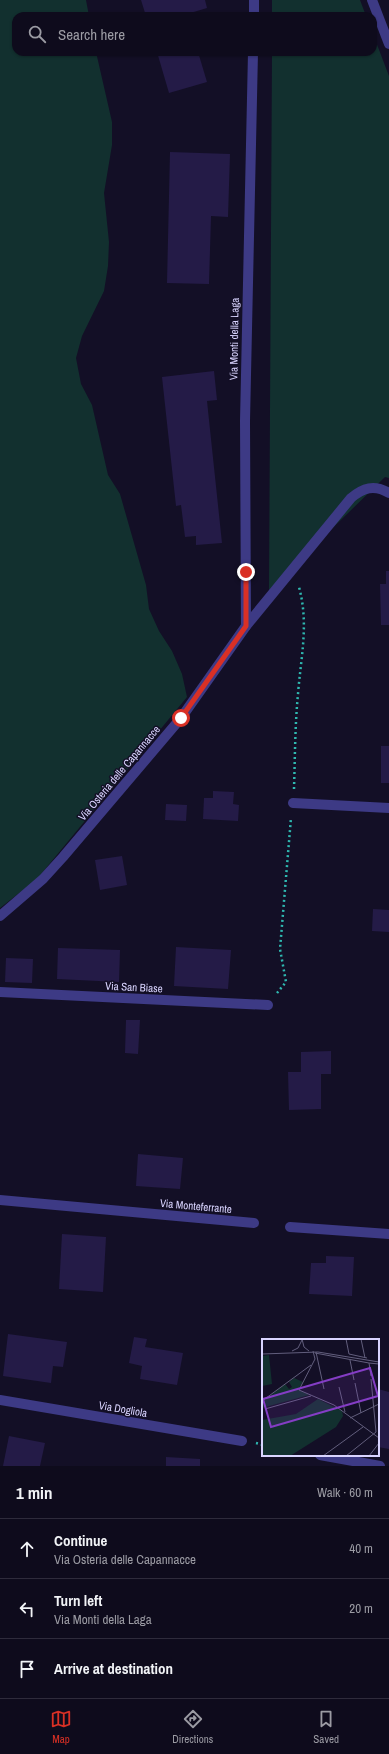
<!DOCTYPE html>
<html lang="en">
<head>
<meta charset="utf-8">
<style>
  :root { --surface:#0e0b1c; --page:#1c1929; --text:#f1f3f6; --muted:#9b9ba3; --line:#2e2b3b; --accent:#d93025 }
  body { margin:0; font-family:"Archivo Narrow",sans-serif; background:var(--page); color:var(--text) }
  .stop { position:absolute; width:12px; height:12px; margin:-9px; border:3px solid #d93025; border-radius:50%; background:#fff }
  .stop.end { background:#d93025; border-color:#fff; box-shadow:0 1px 4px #0008 }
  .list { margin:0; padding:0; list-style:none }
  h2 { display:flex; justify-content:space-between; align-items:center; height:52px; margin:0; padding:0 16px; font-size:17px }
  h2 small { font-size:13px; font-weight:400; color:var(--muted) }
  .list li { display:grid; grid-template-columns:26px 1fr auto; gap:12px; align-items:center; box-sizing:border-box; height:60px; padding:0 16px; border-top:1px solid var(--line) }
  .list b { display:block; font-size:15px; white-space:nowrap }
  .list p { margin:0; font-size:13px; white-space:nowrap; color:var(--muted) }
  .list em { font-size:13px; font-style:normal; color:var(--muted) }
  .icon { flex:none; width:22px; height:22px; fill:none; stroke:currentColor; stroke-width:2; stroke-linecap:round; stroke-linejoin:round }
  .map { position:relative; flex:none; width:389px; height:1466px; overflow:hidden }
  .search { position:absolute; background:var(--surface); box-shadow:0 1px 3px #0004; left:12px; right:12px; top:12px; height:44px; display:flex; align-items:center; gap:10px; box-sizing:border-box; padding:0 14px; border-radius:12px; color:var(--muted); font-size:15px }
  .sheet { height:232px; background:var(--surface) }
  nav { display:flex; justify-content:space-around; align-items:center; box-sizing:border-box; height:56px; border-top:1px solid var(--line); background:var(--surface); font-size:11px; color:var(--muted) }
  nav a { display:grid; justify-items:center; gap:2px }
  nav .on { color:var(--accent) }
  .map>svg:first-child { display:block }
</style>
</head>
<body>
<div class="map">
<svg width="389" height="1466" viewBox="0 0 389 1466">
  <rect width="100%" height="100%" fill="#130f26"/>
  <g fill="#12302f">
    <path d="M0 0H86L89 16H16V52H96L112 122V145L104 193 109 242 108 266 104 291 82 336 76 358 81 384 92 405 108 475 120 494 146 585 149 609 159 631 172 651 182 674 187 697 37 879 0 908Z"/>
    <path d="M272 0H360L366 16H272Z"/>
    <path d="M373 34 389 76V478L385 477 269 590 272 52H373Z"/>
  </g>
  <g fill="#241b47">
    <path d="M141 0H205L207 8 187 14 188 16H146Z"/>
    <path d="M157 52H198L207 82 169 93Z"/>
    <path d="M170 152 230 154 228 217 211 216 209 284 167 283Z"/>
    <path d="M214 371 217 400 207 401 222 543 196 545V536L185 537 181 505 176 506 162 377Z"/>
    <path d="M386 571H389V625H381L380 584H386Z"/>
    <rect x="381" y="746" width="8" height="37"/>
    <path d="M213 791 234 792 233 804 239 805 238 821 203 819 204 798H213Z"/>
    <path d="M166 804 187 805 186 821 165 820Z"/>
    <path d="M122 856 127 885 100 890 95 860Z"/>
    <path d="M373 909 389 910V932L372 931Z"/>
    <path d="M176 947 231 950 228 989 174 986Z"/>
    <path d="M58 948 120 950 119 982 57 979Z"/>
    <path d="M6 958 33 959 32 983 5 982Z"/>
    <path d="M126 1020H140L138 1054 125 1053Z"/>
    <path d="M331 1051V1074H321V1109L289 1110 288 1072H301V1052Z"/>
    <path d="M138 1154 183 1158 180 1189 136 1186Z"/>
    <path d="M62 1234 106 1237 103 1292 59 1289Z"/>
    <path d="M326 1256 354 1257 352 1296 309 1294 311 1263H326Z"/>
    <path d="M8 1334 67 1342 63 1367 53 1366 51 1383 3 1376Z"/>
    <path d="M134 1337 147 1339 145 1347 183 1353 177 1385 140 1379 142 1366 129 1363Z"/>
    <path d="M378 1389 389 1392V1449L378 1447Z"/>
    <path d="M9 1436 45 1443 40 1466H3Z"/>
    <path d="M166 1457 200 1459V1466H166Z"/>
  </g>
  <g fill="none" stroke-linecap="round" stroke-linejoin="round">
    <g stroke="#2fb8b0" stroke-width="2.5" stroke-dasharray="2 3" stroke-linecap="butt">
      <path d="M294 789C295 757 295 725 298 694 301 656 309 624 299 587"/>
      <path d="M277 993 286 982 280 949 291 818"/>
      <path d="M256 1443 263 1445"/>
    </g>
    <g stroke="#3d3a85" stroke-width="10">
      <path d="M372 0 389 44"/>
      <path d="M254 16V0"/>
      <path d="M246 626 245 421 253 52"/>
      <path d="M293 803 389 808"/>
      <path d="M0 916 43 879 63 857 181 718 246 626 351 498C363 488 374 484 389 493"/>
      <path d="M0 992 268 1005"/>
      <path d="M0 1200 254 1223"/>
      <path d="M290 1227 389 1234"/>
      <path d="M0 1400 242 1441"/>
      <path d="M320 1455 380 1466"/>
    </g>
  </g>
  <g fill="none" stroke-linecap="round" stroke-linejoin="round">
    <path stroke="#d93025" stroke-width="5" d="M181 718 246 626V572"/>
  </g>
  <g text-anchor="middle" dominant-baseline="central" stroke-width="3" stroke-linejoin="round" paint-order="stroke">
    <g font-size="11" fill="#d9d4ff" stroke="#130f26">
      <text transform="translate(234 339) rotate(-89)">Via Monti della Laga</text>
      <text transform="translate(119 773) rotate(-50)">Via Osteria delle Capannacce</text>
      <text transform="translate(134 987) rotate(3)">Via San Biase</text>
      <text transform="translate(196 1206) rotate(5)">Via Monteferrante</text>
      <text transform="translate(123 1409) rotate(10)">Via Dogliola</text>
    </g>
  </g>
  <g transform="translate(262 1339)">
    <rect width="117" height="117" fill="#130f26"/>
    <path d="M7 16 10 45 0 47V17ZM32 39 41 43 36 50 47 56 0 69V63L23 45 27 50 30 48 27 43ZM56 60 80 72 81 77 74 88 28 117H0V81L34 75Z" fill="#12302f"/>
    <path fill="none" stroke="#625e7d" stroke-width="1" d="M40 0 42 8 47 12M84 0 87 15 105 19M99 0 103 19M30 12 36 9 40 1M51 12 53 20 37 51 72 66 117 99M54 13 62 50M53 14 107 24M0 15 56 13 117 23M88 21 92 41M109 37 107 24 117 25M93 44 99 74M77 48 83 73M0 62 49 26M3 70 49 57M88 79 117 65M61 117 101 88M84 117 114 93 109 40M107 117 117 104"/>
    <path fill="#843dc5" fill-opacity="0.15" stroke="#843dc5" stroke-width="2" d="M108 29 116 57 9 88 1 60Z"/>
    <rect width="117" height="117" fill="none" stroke="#d9d4ff" stroke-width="2"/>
  </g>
</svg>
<div class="stop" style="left:181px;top:718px"></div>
<div class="stop end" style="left:246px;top:572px"></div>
<div class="search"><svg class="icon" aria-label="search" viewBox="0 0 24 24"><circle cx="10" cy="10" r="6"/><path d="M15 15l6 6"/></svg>Search here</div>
</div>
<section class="sheet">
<h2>1 min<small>Walk · 60 m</small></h2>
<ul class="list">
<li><svg class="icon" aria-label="ahead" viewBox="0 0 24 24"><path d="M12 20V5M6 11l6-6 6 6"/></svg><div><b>Continue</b><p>Via Osteria delle Capannacce</p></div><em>40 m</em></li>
<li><svg class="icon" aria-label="left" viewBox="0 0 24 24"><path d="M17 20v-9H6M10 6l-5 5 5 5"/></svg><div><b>Turn left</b><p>Via Monti della Laga</p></div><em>20 m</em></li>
<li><svg class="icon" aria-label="arrive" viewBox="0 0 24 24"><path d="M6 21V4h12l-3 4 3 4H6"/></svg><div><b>Arrive at destination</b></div></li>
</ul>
</section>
<nav>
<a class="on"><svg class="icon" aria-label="map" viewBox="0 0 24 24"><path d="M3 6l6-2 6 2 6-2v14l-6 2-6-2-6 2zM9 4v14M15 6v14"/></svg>Map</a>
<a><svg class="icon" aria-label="directions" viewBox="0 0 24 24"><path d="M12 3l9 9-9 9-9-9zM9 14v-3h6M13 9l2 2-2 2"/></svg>Directions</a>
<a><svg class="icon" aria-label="saved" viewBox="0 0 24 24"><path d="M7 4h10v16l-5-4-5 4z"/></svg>Saved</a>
</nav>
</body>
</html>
